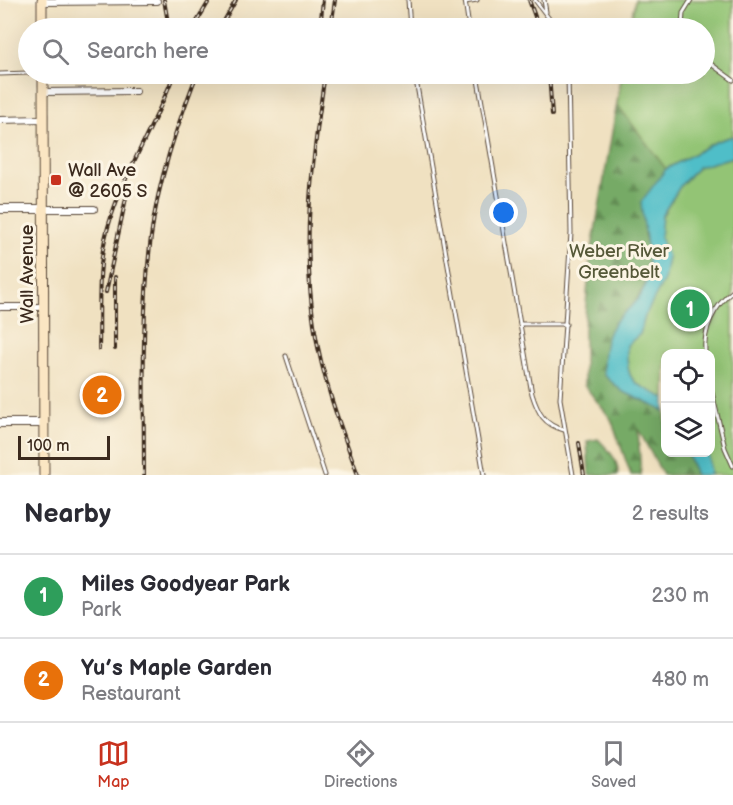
<!DOCTYPE html>
<html lang="en">
<head>
<meta charset="utf-8">
<style>
  :root { --surface:#fff; --page:#f2f2f3; --text:#2b2b33; --muted:#7c7c81; --line:#e1e1e2; --accent:#c8321e }
  body { margin:0; font-family:"Balsamiq Sans",sans-serif; background:var(--page); color:var(--text) }
  .controls { position:absolute; right:18px; bottom:18px; display:grid; overflow:hidden; border-radius:12px; box-shadow:0 6px 24px #0002 }
  .controls button { width:54px; height:54px; display:grid; place-items:center; padding:0; border:0; border-bottom:2px solid var(--line); background:var(--surface); color:var(--text); font:30px sans-serif }
  .scale { position:absolute; left:18px; bottom:15px; width:92px; box-sizing:border-box; padding-left:6px; border:3px solid #3b2a1e; border-top:0; font-size:16px; line-height:21px; white-space:nowrap; color:#3b2a1e; -webkit-text-stroke:4px #fcf5e5; paint-order:stroke }
  .you { position:absolute; left:504px; top:213px; width:21px; height:21px; margin:-15px; border:4px solid #fff; border-radius:50%; background:#1a73e8; box-shadow:0 0 0 9px #1a73e833 }
  .badge { display:grid; place-items:center; width:39px; height:39px; border-radius:50%; background:var(--accent); color:#fff; font-size:20px; font-weight:700 }
  .pin { position:absolute; translate:-50% -50%; border:3px solid #fff; box-shadow:0 2px 6px #0006 }
  .list { margin:0; padding:0; list-style:none }
  h2 { display:flex; justify-content:space-between; align-items:center; height:78px; margin:0; padding:0 24px; font-size:26px }
  h2 small { font-size:20px; font-weight:400; color:var(--muted) }
  .list li { display:grid; grid-template-columns:39px 1fr auto; gap:18px; align-items:center; box-sizing:border-box; height:84px; padding:0 24px; border-top:2px solid var(--line) }
  .list b { display:block; font-size:22px; white-space:nowrap }
  .list p { margin:0; font-size:20px; white-space:nowrap; color:var(--muted) }
  .list em { font-size:20px; font-style:normal; color:var(--muted) }
  .icon { flex:none; width:33px; height:33px; fill:none; stroke:currentColor; stroke-width:2; stroke-linecap:round; stroke-linejoin:round }
  .map { position:relative; flex:none; width:733px; height:475px; overflow:hidden }
  .search { position:absolute; background:var(--surface); box-shadow:0 6px 24px #0002; left:18px; right:18px; top:18px; height:66px; display:flex; align-items:center; gap:15px; box-sizing:border-box; padding:0 21px; border-radius:33px; color:var(--muted); font-size:22px }
  .sheet { height:246px; background:var(--surface) }
  nav { display:flex; justify-content:space-around; align-items:center; box-sizing:border-box; height:84px; border-top:2px solid var(--line); background:var(--surface); font-size:16px; color:var(--muted) }
  nav a { display:grid; justify-items:center; gap:3px }
  nav .on { color:var(--accent) }
  .map>svg:first-child { display:block }
</style>
</head>
<body>
<div class="map">
<svg width="733" height="475" viewBox="0 0 733 475">
  <defs>
    <pattern id="forest-firs" width="22" height="20" patternUnits="userSpaceOnUse" patternTransform="scale(1.5)"><rect width="22" height="20" fill="#76aa66"/><path d="M5 1l3.5 6h-7zM16 11l3.5 6h-7z" fill="#628b53"/></pattern>
  </defs>
  <rect width="100%" height="100%" fill="#fcf5e5"/>
  <filter id="ink" filterUnits="userSpaceOnUse"><feTurbulence type="fractalNoise" baseFrequency=".0167" numOctaves="2"/><feDisplacementMap in="SourceGraphic" scale="12" xChannelSelector="R" yChannelSelector="G"/><feConvolveMatrix kernelMatrix="1 2 1 2 8 2 1 2 1" color-interpolation-filters="sRGB"/></filter>
  <filter id="wash" filterUnits="userSpaceOnUse"><feTurbulence type="fractalNoise" baseFrequency=".008" numOctaves="4" result="noise"/><feDisplacementMap in="SourceGraphic" scale="24" xChannelSelector="R" yChannelSelector="G"/><feGaussianBlur stdDeviation="1.35" result="paint"/><feColorMatrix in="noise" values="0 0 0 0 0 0 0 0 0 0 0 0 0 0 0 0 0 1.4 0 .05"/><feComposite in="paint" operator="in"/></filter>
  <g filter="url(#wash)">
    <rect width="100%" height="100%" fill="#f0e1c1"/>
    <g fill="url(#forest-firs)" stroke="#586a42" stroke-width="1.5">
      <path d="M635 0H733V136L717 141 644 233 649 254 645 285 633 306 613 324 604 375 622 391 665 411 666 452 687 453 696 475H663L638 429 641 475H631L611 419 584 385V328L590 260 622 74H704V28H630Z"/>
      <path d="M598 439C608 450 619 459 618 475H589L587 441Z"/>
    </g>
    <g fill="#93c474" stroke="#677749" stroke-width="1.5">
      <path d="M635 0H733V136L717 141 666 169 617 104 622 74H704V28H630Z"/>
      <path d="M733 157V475H710L708 453 710 452V353H666L665 398C632 382 626 384 627 345L640 334 645 316 664 280 668 257 660 237 662 216 681 185 698 167Z"/>
    </g>
    <g fill="#50bec8" stroke="#467473" stroke-width="1.5">
      <path d="M733 136V157L698 167 681 185 662 215 660 237 668 257 664 280 645 316 640 334 627 345C626 384 632 382 665 398V411L622 391 604 375C602 359 604 339 613 325 621 311 637 308 645 286 653 258 643 230 641 202L666 169 717 141Z"/>
      <path d="M687 453H708L710 475H696Z"/>
    </g>
  </g>
  <g filter="url(#ink)">
    <g fill="none" stroke-linecap="round" stroke-linejoin="round">
      <g stroke="#564536" stroke-width="5">
        <g id="service">
          <path d="M408 0 410 28"/>
          <path d="M465 0 469 28"/>
          <path d="M535 0 556 28"/>
          <path d="M544 0 546 12"/>
          <path d="M465 2 477 0"/>
          <path d="M682 28 683 13 691 0"/>
          <path d="M704 59 733 80"/>
          <path d="M0 74 28 73"/>
          <path d="M415 74 484 475"/>
          <path d="M477 74 532 394C538 413 544 425 564 430"/>
          <path d="M568 74 571 233 560 399 573 475"/>
          <path d="M520 324H566"/>
          <path d="M705 353C703 329 714 306 733 291"/>
          <path d="M286 356 325 475"/>
          <path d="M710 384 725 448 733 466"/>
        </g>
      </g>
      <g stroke="#564536" stroke-width="8">
        <g id="minor">
          <path d="M42 2 157 1"/>
          <path d="M43 92 136 91"/>
          <path d="M0 120 43 119"/>
          <path d="M43 209H94"/>
          <path d="M0 307H44"/>
        </g>
      </g>
      <g stroke="#564536" stroke-width="10">
        <g id="tertiary">
          <path d="M0 209H43"/>
          <path d="M0 423H44"/>
        </g>
      </g>
      <g stroke="#564536" stroke-width="11">
        <g id="secondary">
          <path d="M42 0V28"/>
          <path d="M43 74 44 475"/>
        </g>
      </g>
      <use href="#service" stroke="#fff" stroke-width="3"/>
      <use href="#minor" stroke="#fff" stroke-width="6"/>
      <use href="#tertiary" stroke="#fff" stroke-width="8"/>
      <use href="#secondary" stroke="#fbe6c3" stroke-width="9"/>
      <g stroke="#3b2a1e" stroke-width="4">
        <g id="rail">
          <path d="M164 0 169 28"/>
          <path d="M529 0 539 28"/>
          <path d="M193 28 208 3"/>
          <path d="M220 28 236 0"/>
          <path d="M320 28 323 0"/>
          <path d="M331 28 335 0"/>
          <path d="M325 74C312 160 301 244 315 331 323 381 341 428 358 475"/>
          <path d="M549 74 552 115"/>
          <path d="M115 277V349"/>
          <path d="M106 292 126 198"/>
          <path d="M99 349C100 313 97 275 105 239 118 181 154 129 174 74"/>
          <path d="M579 443 584 475"/>
          <path d="M144 475C144 396 141 316 151 237 158 180 177 126 197 74"/>
        </g>
      </g>
      <use href="#rail" stroke="#fcf5e5" stroke-width="1.5" stroke-dasharray="4.5" stroke-linecap="butt"/>
    </g>
  </g>
  <rect fill="#c8321e" stroke="#fcf5e5" stroke-width="2" x="50" y="174" width="12" height="12" rx="3"/>
  <g text-anchor="middle" dominant-baseline="central" stroke-width="6" stroke-linejoin="round" paint-order="stroke">
    <g font-size="18" fill="#3b2a1e" stroke="#fcf5e5" text-anchor="start">
      <text x="68" y="170">Wall Ave<tspan x="68" dy="21">@ 2605 S</tspan></text>
    </g>
    <g font-size="18" fill="#555838" stroke="#fcf5e5">
      <text x="619" y="251">Weber River<tspan x="619" dy="21">Greenbelt</tspan></text>
    </g>
    <g font-size="18" fill="#3b2a1e" stroke="#fcf5e5">
      <text transform="translate(27 274) rotate(-90)">Wall Avenue</text>
    </g>
  </g>
</svg>
<div class="controls">
<button><svg class="icon" aria-label="locate" viewBox="0 0 24 24"><circle cx="12" cy="12" r="6"/><path d="M12 2v4M12 18v4M2 12h4M18 12h4"/></svg></button>
<button><svg class="icon" aria-label="layers" viewBox="0 0 24 24"><path d="M12 4l9 5-9 5-9-5zM3 14l9 5 9-5"/></svg></button>
</div>
<div class="scale">100 m</div>
<div class="you"></div>
<div class="pin badge" style="left:690px;top:309px;background:#2e9e5b">1</div>
<div class="pin badge" style="left:102px;top:395px;background:#e8710a">2</div>
<div class="search"><svg class="icon" aria-label="search" viewBox="0 0 24 24"><circle cx="10" cy="10" r="6"/><path d="M15 15l6 6"/></svg>Search here</div>
</div>
<section class="sheet">
<h2>Nearby<small>2 results</small></h2>
<ul class="list">
<li><span class="badge" style="background:#2e9e5b">1</span><div><b>Miles Goodyear Park</b><p>Park</p></div><em>230 m</em></li>
<li><span class="badge" style="background:#e8710a">2</span><div><b>Yu’s Maple Garden</b><p>Restaurant</p></div><em>480 m</em></li>
</ul>
</section>
<nav>
<a class="on"><svg class="icon" aria-label="map" viewBox="0 0 24 24"><path d="M3 6l6-2 6 2 6-2v14l-6 2-6-2-6 2zM9 4v14M15 6v14"/></svg>Map</a>
<a><svg class="icon" aria-label="directions" viewBox="0 0 24 24"><path d="M12 3l9 9-9 9-9-9zM9 14v-3h6M13 9l2 2-2 2"/></svg>Directions</a>
<a><svg class="icon" aria-label="saved" viewBox="0 0 24 24"><path d="M7 4h10v16l-5-4-5 4z"/></svg>Saved</a>
</nav>
</body>
</html>
